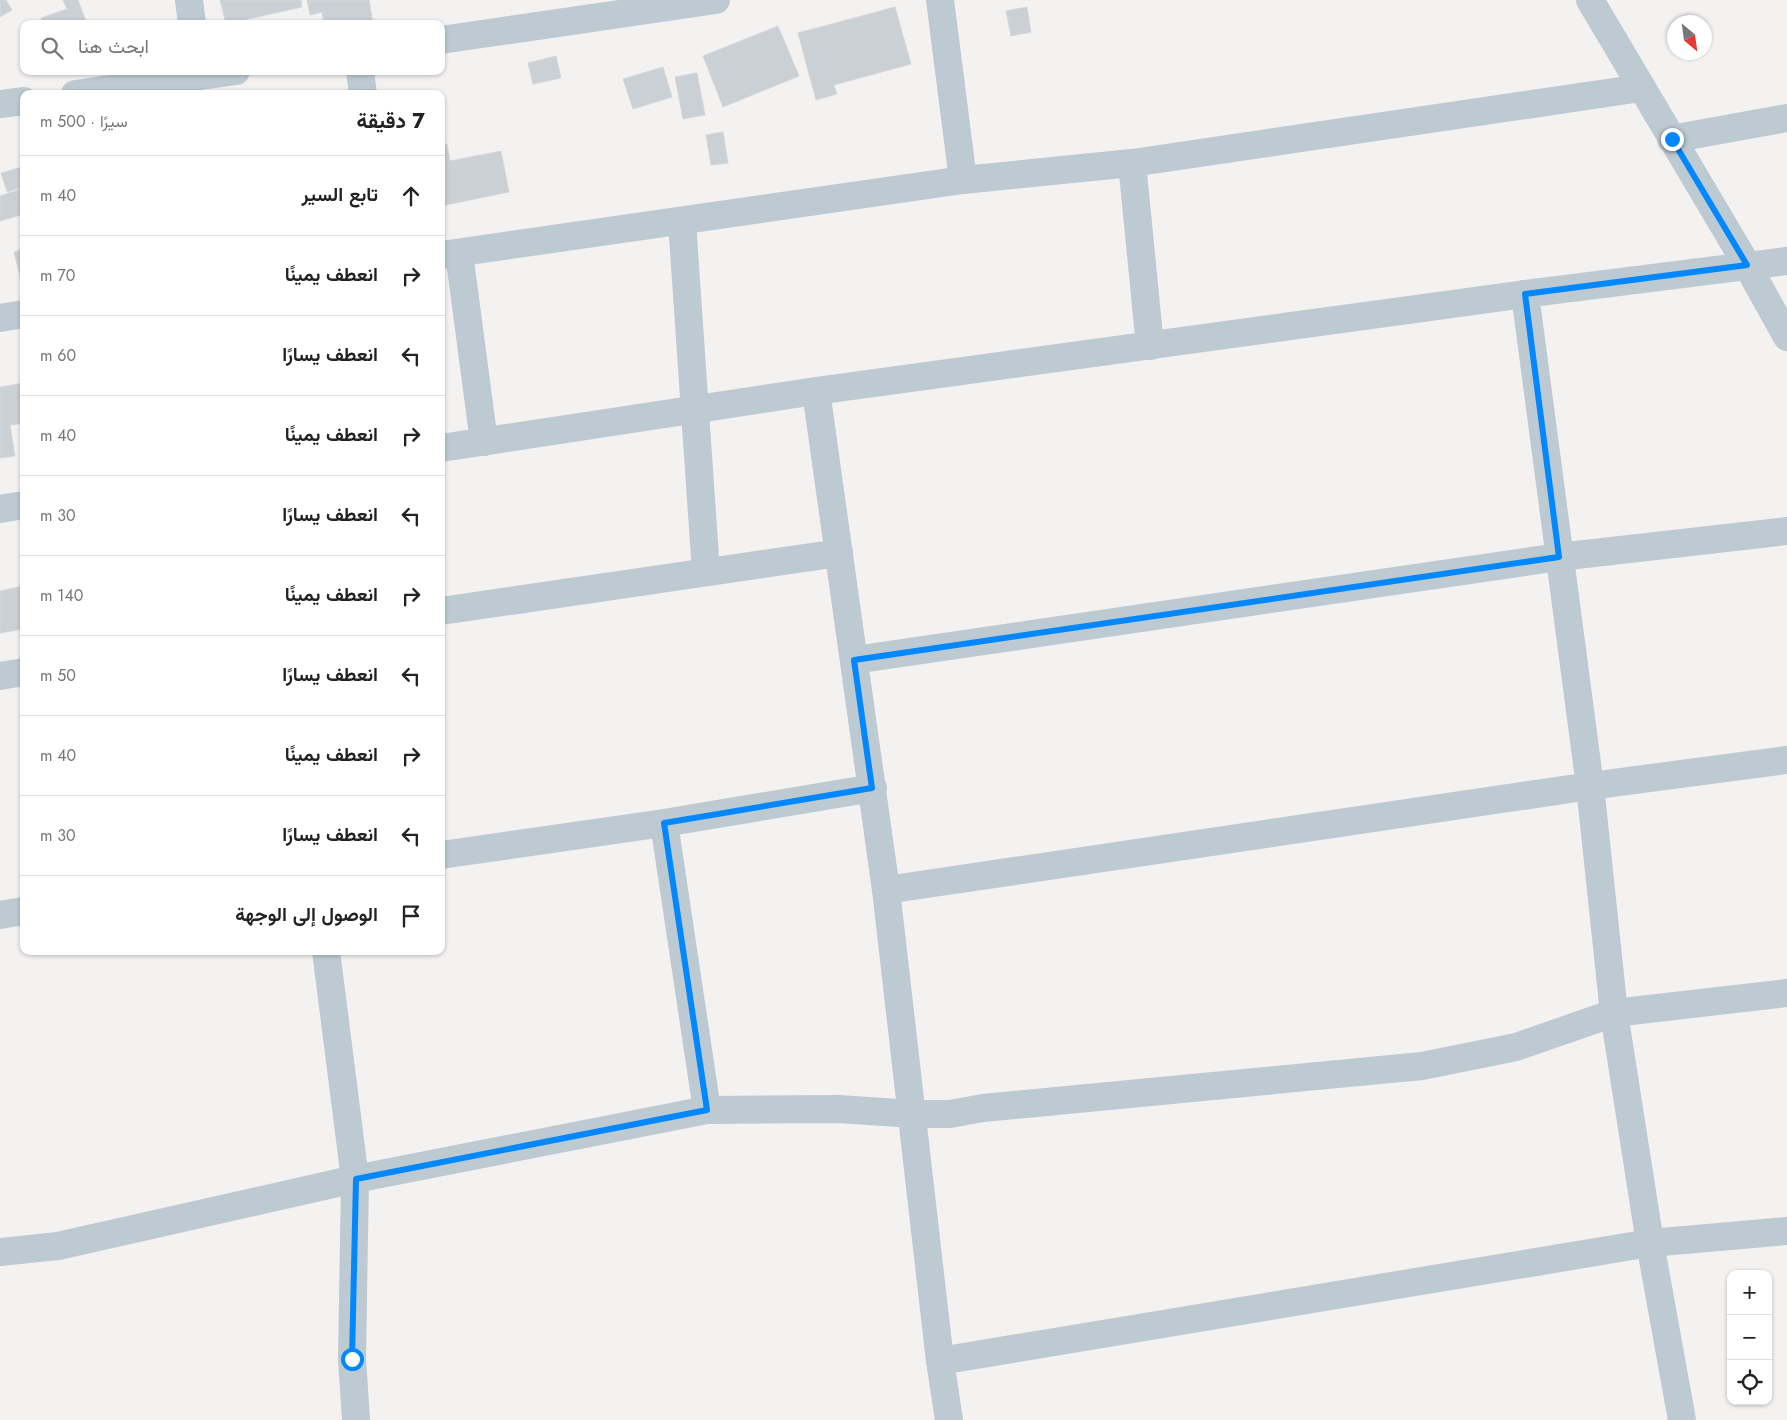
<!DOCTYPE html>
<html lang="ar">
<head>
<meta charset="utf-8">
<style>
  :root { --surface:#fff; --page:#f6f6f6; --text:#222; --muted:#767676; --line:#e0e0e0 }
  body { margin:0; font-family:Jost,Vazirmatn,sans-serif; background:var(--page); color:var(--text); direction:rtl }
  .controls { position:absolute; right:15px; bottom:15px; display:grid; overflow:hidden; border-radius:10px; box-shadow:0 1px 4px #0004 }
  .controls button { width:45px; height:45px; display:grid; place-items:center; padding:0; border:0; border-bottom:1px solid var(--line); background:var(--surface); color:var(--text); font:25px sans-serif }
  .compass { position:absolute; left:1667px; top:15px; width:45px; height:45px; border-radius:50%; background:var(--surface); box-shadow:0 1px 4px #0004; rotate:151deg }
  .stop { position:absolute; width:15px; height:15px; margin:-11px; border:4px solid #0387fc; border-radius:50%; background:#fff }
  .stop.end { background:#0387fc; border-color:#fff; box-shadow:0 1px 5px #0008 }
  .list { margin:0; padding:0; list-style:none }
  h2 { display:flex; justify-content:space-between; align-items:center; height:65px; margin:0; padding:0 20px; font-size:21px }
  h2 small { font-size:16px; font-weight:400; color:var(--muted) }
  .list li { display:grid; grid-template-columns:32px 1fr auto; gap:15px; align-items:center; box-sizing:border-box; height:80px; padding:0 20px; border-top:1px solid var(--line) }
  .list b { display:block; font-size:19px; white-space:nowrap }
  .list em { font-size:16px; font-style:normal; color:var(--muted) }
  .icon { flex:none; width:28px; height:28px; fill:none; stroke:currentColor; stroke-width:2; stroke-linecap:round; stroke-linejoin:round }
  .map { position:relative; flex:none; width:1787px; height:1420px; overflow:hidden; direction:ltr }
  .search { position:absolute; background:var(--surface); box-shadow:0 1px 4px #0004; left:20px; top:20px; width:425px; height:55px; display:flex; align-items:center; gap:12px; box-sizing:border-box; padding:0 18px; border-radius:10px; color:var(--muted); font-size:19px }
  .panel { position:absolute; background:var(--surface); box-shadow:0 1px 4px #0004; left:20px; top:90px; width:425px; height:865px; border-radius:10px; direction:rtl }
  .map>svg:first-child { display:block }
</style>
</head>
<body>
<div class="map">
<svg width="1787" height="1420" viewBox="0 0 1787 1420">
  <rect width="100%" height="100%" fill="#f4f1f1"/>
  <g fill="#cad0d4" stroke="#d4d8dd">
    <path d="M0 0H6L12 10 0 17Z"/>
    <path d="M63 0H78L87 24H43L41 18 67 9Z"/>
    <path d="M220 0H301L302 7 226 24Z"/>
    <path d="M307 0H369L373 24H324L322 12 310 15Z"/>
    <path d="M895 7 911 64 834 85 837 94 816 100 798 33Z"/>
    <path d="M1027 7 1031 32 1011 36 1006 11Z"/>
    <path d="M778 26 799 76 723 107 703 56Z"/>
    <path d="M556 56 561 78 533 84 528 63Z"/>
    <path d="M663 67 672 97 633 109 623 79Z"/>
    <path d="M697 73 705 115 683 119 675 77Z"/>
    <path d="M723 132 728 163 711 165 706 135Z"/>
    <path d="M447 144 450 161 501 151 509 192 441 206V145Z"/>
    <path d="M22 167 24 187 7 192 1 173Z"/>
    <path d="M24 188V214L0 221V196Z"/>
    <path d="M24 249V275L20 276 14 252Z"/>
    <path d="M24 383V423L10 425 15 456 0 458V387Z"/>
    <path d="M23 586 24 629 0 633V591Z"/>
  </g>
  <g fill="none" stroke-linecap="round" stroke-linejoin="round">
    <g stroke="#bdcad2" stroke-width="28">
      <path d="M189 0 192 24"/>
      <path d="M940 0 963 180"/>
      <path d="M1590 0 1747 265 1787 337"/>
      <path d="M441 40 716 0"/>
      <path d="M360 71 363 94"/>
      <path d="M75 94 236 71"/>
      <path d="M0 104 24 101"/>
      <path d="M1671 139 1787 118"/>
      <path d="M1132 163 1150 346"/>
      <path d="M682 222 706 572"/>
      <path d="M459 253 484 442"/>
      <path d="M441 255 963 180 1132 163 1641 88"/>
      <path d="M1525 294 1590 786 1614 1013 1650 1243 1682 1420"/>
      <path d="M0 318 24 314"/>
      <path d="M816 391 886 890 940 1361 949 1420"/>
      <path d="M441 448 816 391 1525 294 1787 261"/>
      <path d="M0 509 24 505"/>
      <path d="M441 611 839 553"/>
      <path d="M854 660 1559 557 1787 531"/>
      <path d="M0 676 24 672"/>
      <path d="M664 823 707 1110"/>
      <path d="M441 855 664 823 873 788"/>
      <path d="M886 890 1590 786 1787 760"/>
      <path d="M0 915 24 911"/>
      <path d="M326 951 355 1179 352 1359 356 1420"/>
      <path d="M0 1252 58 1246 355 1179 707 1110 839 1109 913 1114H950L983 1108 1422 1066 1516 1047 1614 1013 1787 993"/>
      <path d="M940 1361 1650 1243 1787 1231"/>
    </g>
  </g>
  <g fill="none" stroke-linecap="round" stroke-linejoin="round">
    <path stroke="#0387fc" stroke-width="6" d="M352 1359 356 1179 707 1110 664 823 872 788 854 660 1559 557 1525 294 1747 265 1672 139"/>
  </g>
</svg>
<div class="controls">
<button>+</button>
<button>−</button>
<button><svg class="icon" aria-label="locate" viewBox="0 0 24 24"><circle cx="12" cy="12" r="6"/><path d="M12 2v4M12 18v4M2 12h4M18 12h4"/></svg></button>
</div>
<svg class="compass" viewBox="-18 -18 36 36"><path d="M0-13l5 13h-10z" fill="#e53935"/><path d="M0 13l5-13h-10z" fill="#767676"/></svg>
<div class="stop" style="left:352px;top:1359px"></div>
<div class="stop end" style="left:1672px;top:139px"></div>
<div class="search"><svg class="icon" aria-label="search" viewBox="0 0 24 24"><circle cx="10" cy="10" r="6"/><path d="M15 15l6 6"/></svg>ابحث هنا</div>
<section class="panel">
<h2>7 دقيقة<small>سيرًا · 500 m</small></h2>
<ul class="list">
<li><svg class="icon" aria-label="ahead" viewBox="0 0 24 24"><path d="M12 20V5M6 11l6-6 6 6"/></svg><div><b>تابع السير</b></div><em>40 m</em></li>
<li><svg class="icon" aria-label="right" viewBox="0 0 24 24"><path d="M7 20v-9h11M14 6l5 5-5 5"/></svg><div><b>انعطف يمينًا</b></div><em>70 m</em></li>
<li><svg class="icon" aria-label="left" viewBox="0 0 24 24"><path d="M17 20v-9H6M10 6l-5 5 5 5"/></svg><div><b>انعطف يسارًا</b></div><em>60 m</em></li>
<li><svg class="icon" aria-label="right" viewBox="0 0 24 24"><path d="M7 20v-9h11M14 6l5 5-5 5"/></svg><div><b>انعطف يمينًا</b></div><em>40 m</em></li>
<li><svg class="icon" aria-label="left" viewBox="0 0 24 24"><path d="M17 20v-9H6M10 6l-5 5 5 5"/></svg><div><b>انعطف يسارًا</b></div><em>30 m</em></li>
<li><svg class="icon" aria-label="right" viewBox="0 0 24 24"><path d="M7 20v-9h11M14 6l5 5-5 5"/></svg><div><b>انعطف يمينًا</b></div><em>140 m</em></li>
<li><svg class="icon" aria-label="left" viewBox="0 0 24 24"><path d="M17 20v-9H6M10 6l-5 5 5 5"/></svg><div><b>انعطف يسارًا</b></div><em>50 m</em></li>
<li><svg class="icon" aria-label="right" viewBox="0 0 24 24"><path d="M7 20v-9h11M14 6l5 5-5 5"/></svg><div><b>انعطف يمينًا</b></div><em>40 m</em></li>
<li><svg class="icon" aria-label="left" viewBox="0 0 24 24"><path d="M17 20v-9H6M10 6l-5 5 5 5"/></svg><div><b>انعطف يسارًا</b></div><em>30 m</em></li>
<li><svg class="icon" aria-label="arrive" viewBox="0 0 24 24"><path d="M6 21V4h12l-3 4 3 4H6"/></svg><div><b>الوصول إلى الوجهة</b></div></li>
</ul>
</section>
</div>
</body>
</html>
